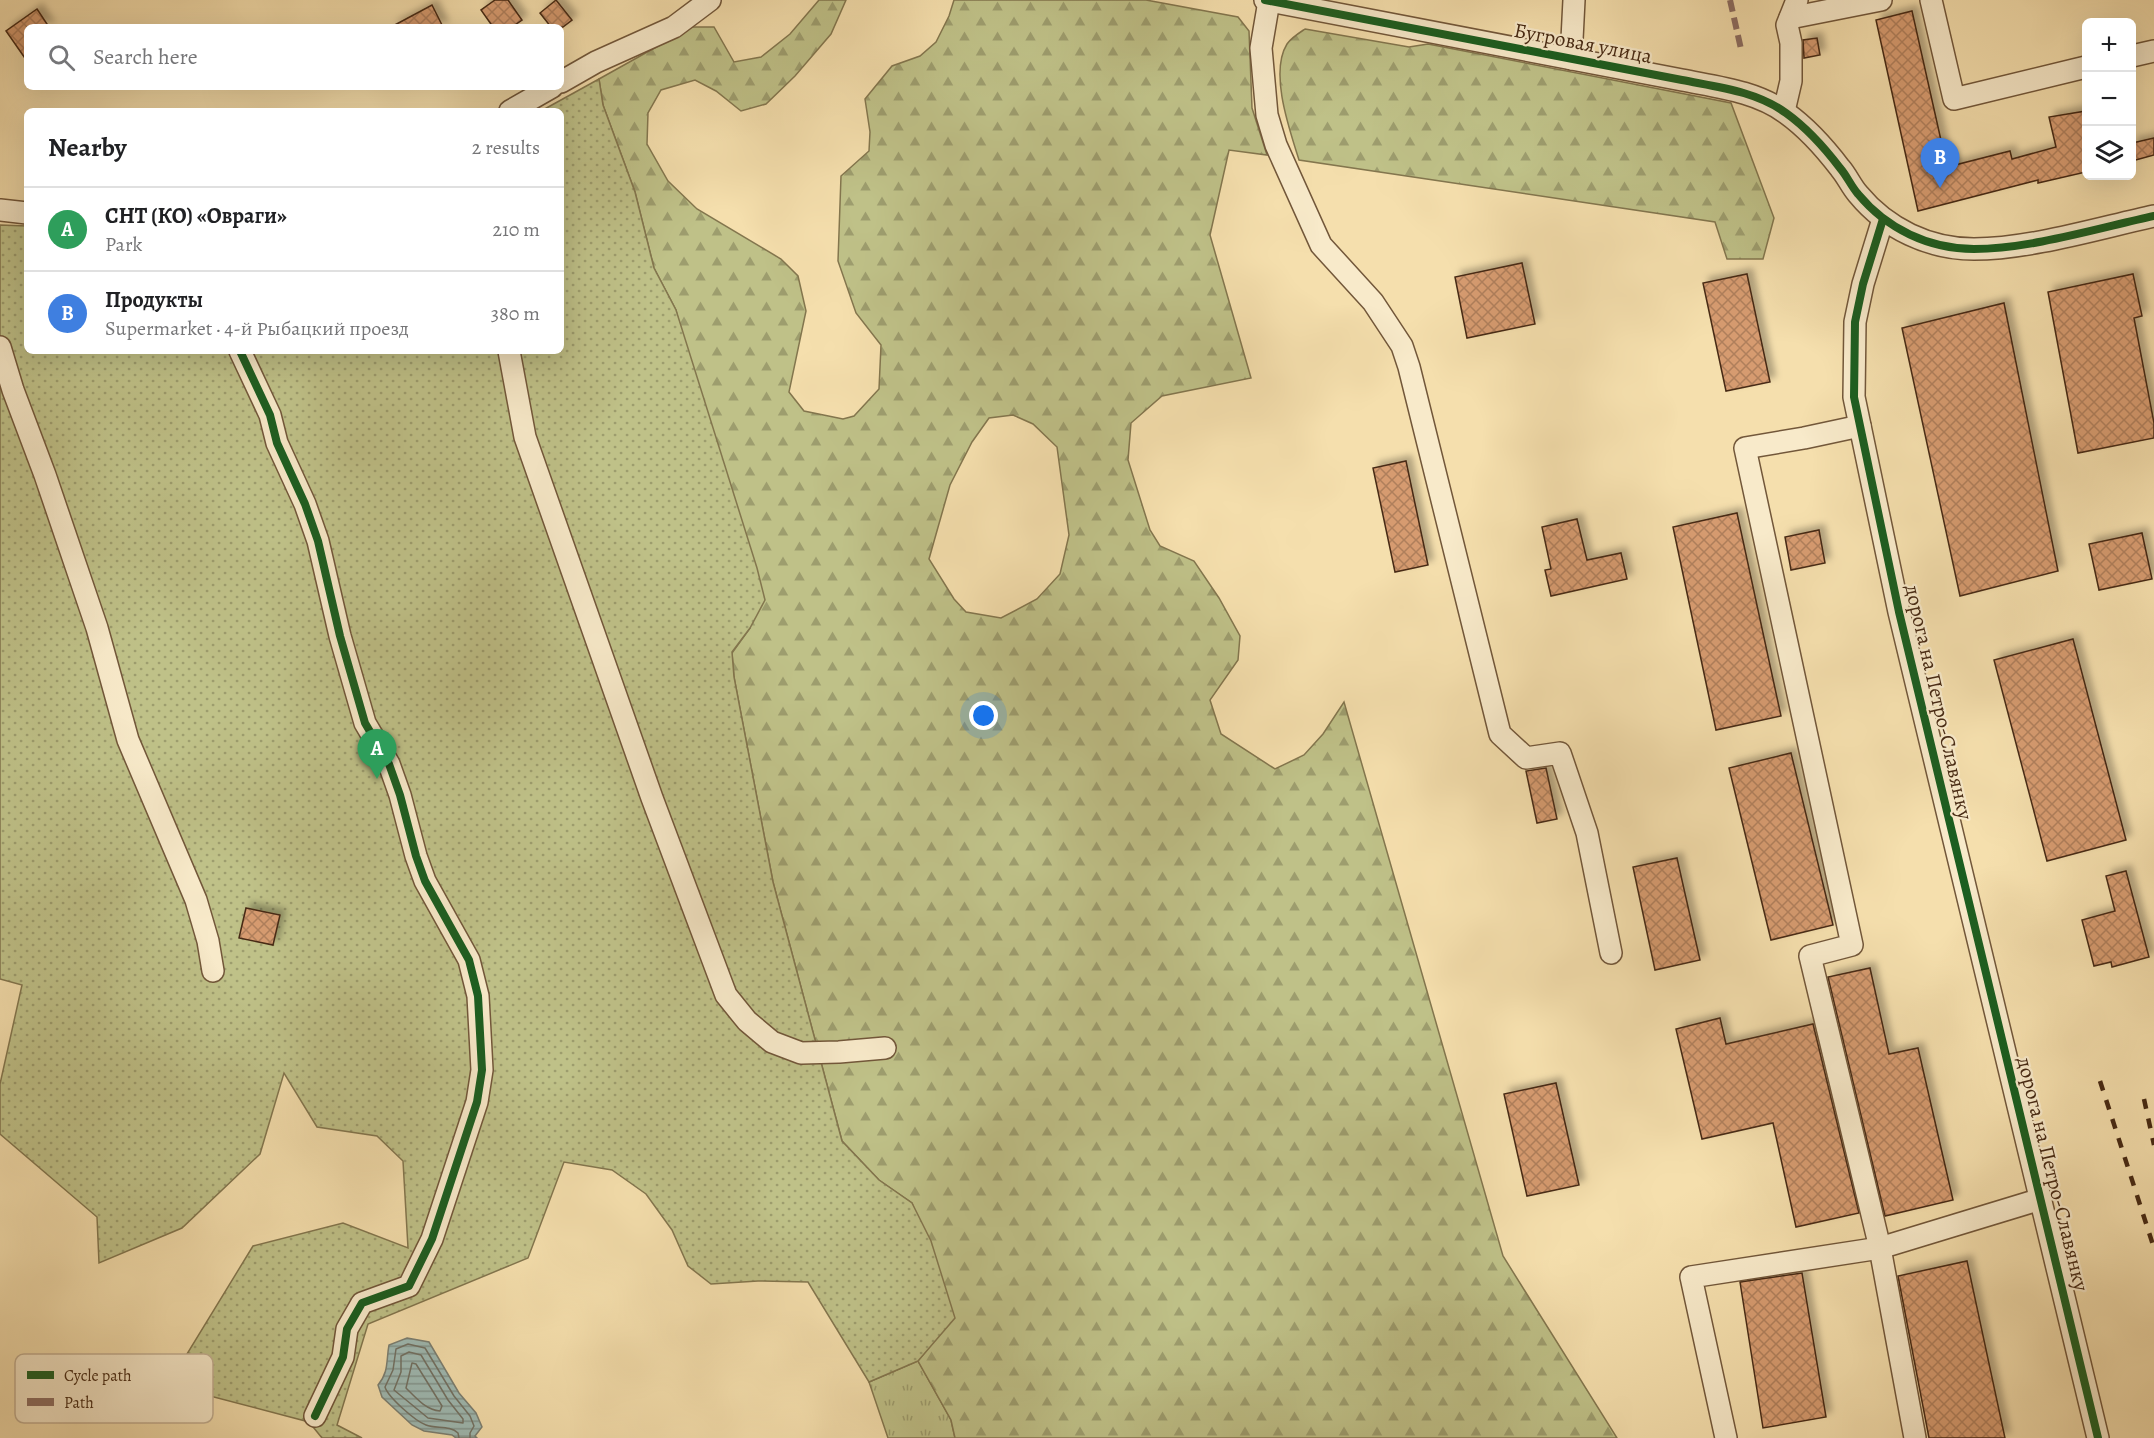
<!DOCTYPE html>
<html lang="en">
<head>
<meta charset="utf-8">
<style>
  :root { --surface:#fff; --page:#f2f2f2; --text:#202124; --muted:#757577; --line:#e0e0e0; --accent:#0b8043 }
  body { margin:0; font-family:Alegreya,serif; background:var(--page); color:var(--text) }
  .controls { position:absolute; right:18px; top:18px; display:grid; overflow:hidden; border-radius:9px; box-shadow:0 6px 24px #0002 }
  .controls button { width:54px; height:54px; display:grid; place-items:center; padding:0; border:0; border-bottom:2px solid var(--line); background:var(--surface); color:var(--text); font:30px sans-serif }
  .you { position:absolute; left:984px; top:716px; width:21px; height:21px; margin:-15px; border:4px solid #fff; border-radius:50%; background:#1a73e8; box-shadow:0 0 0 9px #1a73e833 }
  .badge { display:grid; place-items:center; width:39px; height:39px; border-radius:50%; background:var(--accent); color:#fff; font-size:20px; font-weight:700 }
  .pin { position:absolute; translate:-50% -50px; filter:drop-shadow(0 2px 3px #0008) }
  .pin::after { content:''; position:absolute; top:32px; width:21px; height:18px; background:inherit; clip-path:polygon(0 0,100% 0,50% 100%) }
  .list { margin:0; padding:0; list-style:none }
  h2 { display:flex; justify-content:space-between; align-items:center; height:78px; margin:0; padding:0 24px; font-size:26px }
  h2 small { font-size:20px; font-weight:400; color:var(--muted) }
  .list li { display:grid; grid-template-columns:39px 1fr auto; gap:18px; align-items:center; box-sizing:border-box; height:84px; padding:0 24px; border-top:2px solid var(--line) }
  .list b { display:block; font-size:22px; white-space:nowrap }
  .list p { margin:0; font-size:20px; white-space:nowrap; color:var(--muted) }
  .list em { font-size:20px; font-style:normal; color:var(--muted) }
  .icon { flex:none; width:33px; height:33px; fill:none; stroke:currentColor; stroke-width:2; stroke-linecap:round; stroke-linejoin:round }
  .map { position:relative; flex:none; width:2154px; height:1438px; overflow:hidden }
  .search { position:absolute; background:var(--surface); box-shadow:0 6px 24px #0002; left:24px; top:24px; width:540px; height:66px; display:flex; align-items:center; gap:15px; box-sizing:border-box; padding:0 21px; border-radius:9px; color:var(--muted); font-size:22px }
  .panel { position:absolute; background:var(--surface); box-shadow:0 6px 24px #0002; left:24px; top:108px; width:540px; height:246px; border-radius:9px }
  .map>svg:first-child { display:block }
</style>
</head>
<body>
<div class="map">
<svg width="2154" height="1438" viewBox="0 0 2154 1438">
  <defs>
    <pattern id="grass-tufts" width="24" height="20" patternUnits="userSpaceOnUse" patternTransform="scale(1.5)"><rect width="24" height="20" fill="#bfc188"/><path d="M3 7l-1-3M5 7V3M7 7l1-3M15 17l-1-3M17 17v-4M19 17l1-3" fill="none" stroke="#9d9d6e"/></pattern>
    <pattern id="forest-firs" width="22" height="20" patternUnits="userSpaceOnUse" patternTransform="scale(1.5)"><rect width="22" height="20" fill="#bfc188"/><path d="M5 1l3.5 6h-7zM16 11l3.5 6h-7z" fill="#9d9d6e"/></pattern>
    <pattern id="garden-dots" width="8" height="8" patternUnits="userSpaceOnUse" patternTransform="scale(1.5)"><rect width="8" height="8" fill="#bfc188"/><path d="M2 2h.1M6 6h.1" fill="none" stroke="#9d9d6e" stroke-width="1.8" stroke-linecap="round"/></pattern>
    <pattern id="water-rules" width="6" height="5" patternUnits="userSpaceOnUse" patternTransform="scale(1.5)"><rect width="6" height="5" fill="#9fbab3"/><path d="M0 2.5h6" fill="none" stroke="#839790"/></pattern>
    <pattern id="building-cross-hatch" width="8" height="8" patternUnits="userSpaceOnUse" patternTransform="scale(1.5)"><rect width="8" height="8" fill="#d69b70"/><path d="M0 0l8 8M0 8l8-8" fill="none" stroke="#af7f5b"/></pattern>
    <filter id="shadow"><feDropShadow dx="5.5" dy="-5.5" stdDeviation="3" flood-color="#0004"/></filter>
  </defs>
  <rect width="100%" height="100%" fill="#f5dfad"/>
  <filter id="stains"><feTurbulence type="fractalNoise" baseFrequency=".00333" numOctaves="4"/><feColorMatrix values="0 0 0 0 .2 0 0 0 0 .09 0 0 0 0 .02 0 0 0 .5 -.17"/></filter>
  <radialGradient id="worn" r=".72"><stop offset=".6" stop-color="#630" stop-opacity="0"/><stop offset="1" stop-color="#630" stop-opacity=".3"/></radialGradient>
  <path fill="url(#grass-tufts)" stroke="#83764e" stroke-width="1.5" d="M918 1361 951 1420 955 1438H888L869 1382Z"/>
  <g fill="url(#forest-firs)" stroke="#83764e" stroke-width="1.5" fill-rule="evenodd">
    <path d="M819 0H846L831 34 795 76 766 104 741 111 716 91 695 80 661 90 648 113 647 144 668 181 697 209 781 259 798 276 806 311 789 392 804 411 843 419 854 416 879 389 881 345 856 313 838 261 841 176 869 151 870 132 865 99 892 66 920 56 936 42 949 16 954 0H1146L1238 17 1249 31 1252 108 1267 155 1229 150 1210 235 1251 378 1162 396 1131 423 1128 460 1150 530 1160 546 1194 561 1219 598 1240 636 1238 660 1210 700 1221 734 1275 769 1304 755 1323 734 1344 702 1503 1256 1617 1438H955L951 1420 918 1361 954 1317 912 1203 879 1180 842 1141 773 882 734 677 732 653 750 628 676 310 654 268 635 192 603 105 599 79 692 27H714L734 62 761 57 790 34ZM1013 415 1033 424 1057 447 1069 535 1060 574 1037 599 1001 618 966 612 954 599 929 559 950 485 972 442 989 418Z"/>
    <path d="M1305 29 1409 47 1428 44 1731 103 1774 218 1763 259H1727L1715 222 1299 160C1290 131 1269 73 1287 44 1291 38 1299 33 1305 29Z"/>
  </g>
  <path fill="url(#garden-dots)" stroke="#83764e" stroke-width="1.5" d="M599 79 603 105 635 192 654 268 676 310 757 568 765 600 750 628 732 652 734 677 773 882 842 1141 879 1180 912 1203 931 1241 955 1318 918 1361 869 1382 808 1282 758 1281 711 1284 688 1266 672 1230 646 1194 612 1170 564 1162 528 1258 368 1324 337 1425 362 1438H322L309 1422 168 1385 253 1246 343 1223 408 1248 403 1161 377 1136 317 1127 284 1073 260 1154 182 1228 99 1263 97 1217 0 1134V1084L22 985 0 979V225L27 226V351H561V111H541Z"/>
  <path fill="url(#water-rules)" stroke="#7c8073" stroke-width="1.5" d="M407 1338 429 1342 459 1393 476 1413 482 1427 475 1436 477 1438H456L452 1435 424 1431 412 1425 382 1397 378 1385C389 1372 386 1361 389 1345Z"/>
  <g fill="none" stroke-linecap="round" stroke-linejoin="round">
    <g stroke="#737264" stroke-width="1.5">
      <path d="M409 1352 421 1355 448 1400 463 1419V1423L428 1418 394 1390 401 1372V1356Z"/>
      <path d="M412 1363 416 1364 442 1406 440 1411C426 1410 416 1398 406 1388Z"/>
      <path d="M459 1438 458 1433C450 1425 436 1429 426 1425 415 1421 388 1397 385 1387L393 1370 396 1349 408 1344 425 1348 454 1396 470 1416 474 1426 470 1433V1438"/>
    </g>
  </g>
  <g fill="url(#building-cross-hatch)" stroke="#472a14" stroke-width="1.5" filter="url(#shadow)">
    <path d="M495 0H508L522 20 512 27H493L481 10Z"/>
    <path d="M556 0 572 20 563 27H551L540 13Z"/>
    <path d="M432 5 443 27H391Z"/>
    <path d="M37 9 49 27H27V61L6 31Z"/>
    <path d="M1912 11 1947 167 2010 151 2012 159 2056 147 2049 117 2086 111V172L2038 183V180L1918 211 1876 20Z"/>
    <path d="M1817 38 1820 55 1804 58 1803 40Z"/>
    <path d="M2154 138V155L2132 161V143Z"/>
    <path d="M1522 263 1535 324 1467 338 1455 277Z"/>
    <path d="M1747 274 1770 382 1726 391 1703 283Z"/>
    <path d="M2133 274 2142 316 2134 318 2154 423V438L2078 453 2048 292Z"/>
    <path d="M2004 303 2058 571 1960 596 1902 328Z"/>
    <path d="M1406 461 1428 565 1395 572 1373 468Z"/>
    <path d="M1737 513 1781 716 1716 730 1673 527Z"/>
    <path d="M1577 519 1587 560 1621 553 1627 579 1551 596 1545 570 1551 569 1542 527Z"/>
    <path d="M1819 530 1825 563 1791 570 1785 537Z"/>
    <path d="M2142 533 2152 579 2099 590 2089 544Z"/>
    <path d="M2073 639 2126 840 2047 861 1994 660Z"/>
    <path d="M1791 753 1833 925 1771 940 1729 768Z"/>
    <path d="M1546 768 1557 819 1537 823 1526 771Z"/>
    <path d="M1677 858 1700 960 1655 970 1633 867Z"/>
    <path d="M2126 871 2149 957 2112 967 2111 962 2094 966 2082 920 2115 911 2106 876Z"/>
    <path d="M246 908 280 915 273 945 239 938Z"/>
    <path d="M1870 968 1889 1054 1918 1048 1953 1200 1885 1216 1828 977Z"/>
    <path d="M1720 1018 1726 1044 1813 1024 1859 1213 1796 1227 1773 1123 1702 1139 1676 1029Z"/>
    <path d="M1556 1083 1579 1185 1527 1196 1504 1094Z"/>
    <path d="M1967 1261 2005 1438H1929L1898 1276Z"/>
    <path d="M1802 1273 1826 1417 1763 1428 1740 1282Z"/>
  </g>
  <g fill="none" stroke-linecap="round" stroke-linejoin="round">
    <g stroke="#72573a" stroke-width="24">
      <g id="minor">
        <path d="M1265 0 1682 80C1717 87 1756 91 1786 113 1807 128 1824 147 1840 168 1847 176 1851 186 1858 194 1887 229 1929 249 1974 249 2030 249 2099 228 2154 216"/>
        <path d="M1931 0 1954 99 2086 67"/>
        <path d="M1269 1 1261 48 1267 115 1276 145 1321 245 1373 302 1402 346 1409 367 1500 734 1526 758 1560 753 1587 833 1611 953"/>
        <path d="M1790 18 1881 0"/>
        <path d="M2132 56 2154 51"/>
        <path d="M1571 59 1574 0"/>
        <path d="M561 82 596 62 674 27 710 0"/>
        <path d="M510 111 552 87"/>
        <path d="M1784 111 1791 81V43L1787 25 1797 0"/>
        <path d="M0 210 27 213"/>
        <path d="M1883 219 1863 284 1855 322 1854 397 1899 612 2098 1438"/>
        <path d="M0 347 13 390 45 475 97 628 128 740 196 900 208 941 213 971"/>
        <path d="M240 351 270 415 277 443 305 504 318 541 340 636 365 723 389 764 400 795 416 856 425 881 469 960 478 996 482 1070 477 1102 432 1239 409 1286 362 1303 347 1329 343 1357 315 1416"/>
        <path d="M509 351 525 437 652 798 726 995 747 1021 772 1042 801 1053 839 1052 885 1048"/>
        <path d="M1860 426 1804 438 1745 448 1852 945 1810 956 1880 1248 1915 1438"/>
        <path d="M1726 1438 1691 1277 1880 1248 2041 1199"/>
      </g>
    </g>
    <use href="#minor" stroke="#f8eaca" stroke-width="21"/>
    <g stroke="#472a14" stroke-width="4.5" stroke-dasharray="10 10" stroke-linecap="butt">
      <path d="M2100 1081 2154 1248"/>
      <path d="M2144 1099 2154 1145"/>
    </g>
    <path stroke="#8d6e63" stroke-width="6" stroke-dasharray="12 6" stroke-linecap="butt" d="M1730 0 1741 49"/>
    <g stroke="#f8eaca" stroke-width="11">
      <g id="cycleway">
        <path d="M1265 0 1682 80C1717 87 1756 91 1786 113 1807 128 1824 147 1840 168 1847 176 1851 186 1858 194 1887 229 1929 249 1974 249 2030 249 2099 228 2154 216"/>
        <path d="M1883 219 1863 284 1855 322 1854 397 1899 612 2098 1438"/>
        <path d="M240 351 270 415 277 443 305 504 318 541 340 636 365 723 389 764 400 795 416 856 425 881 469 960 478 996 482 1070 477 1102 432 1239 409 1286 362 1303 347 1329 343 1357 315 1416"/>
      </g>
    </g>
    <use href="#cycleway" stroke="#1b5e20" stroke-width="8"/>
  </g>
  <g text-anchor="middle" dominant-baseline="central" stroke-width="4.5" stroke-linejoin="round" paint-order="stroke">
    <g font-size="21" fill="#472a14" stroke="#f8eaca">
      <text transform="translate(1583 43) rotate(11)">Бугровая улица</text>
      <text transform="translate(1939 702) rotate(77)">дорога на Петро-Славянку</text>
      <text transform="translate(2053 1174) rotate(76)">дорога на Петро-Славянку</text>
    </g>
  </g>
  <rect x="15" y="1354" width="198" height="69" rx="9" fill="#f8eaca" stroke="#c3b093" stroke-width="1.5"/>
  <rect x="27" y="1371" width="27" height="8" fill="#1b5e20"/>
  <rect x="27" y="1398" width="27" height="8" fill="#8d6e63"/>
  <g font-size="16" fill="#472a14">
    <text x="64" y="1381">Cycle path</text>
    <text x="64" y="1408">Path</text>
  </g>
  <rect width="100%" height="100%" filter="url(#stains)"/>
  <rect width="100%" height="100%" fill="url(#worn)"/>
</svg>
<div class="controls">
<button>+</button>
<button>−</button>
<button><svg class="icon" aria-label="layers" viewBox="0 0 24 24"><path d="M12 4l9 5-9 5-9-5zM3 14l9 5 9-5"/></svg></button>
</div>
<div class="you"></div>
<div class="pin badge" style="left:377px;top:779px;background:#2e9e5b">A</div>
<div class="pin badge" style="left:1940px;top:188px;background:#3f7fe0">B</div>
<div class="search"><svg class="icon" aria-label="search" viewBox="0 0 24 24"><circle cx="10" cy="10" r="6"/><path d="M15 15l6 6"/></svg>Search here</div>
<section class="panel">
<h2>Nearby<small>2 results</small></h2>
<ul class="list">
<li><span class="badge" style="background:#2e9e5b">A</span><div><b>СНТ (КО) «Овраги»</b><p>Park</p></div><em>210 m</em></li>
<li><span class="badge" style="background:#3f7fe0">B</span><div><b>Продукты</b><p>Supermarket · 4-й Рыбацкий проезд</p></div><em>380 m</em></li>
</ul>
</section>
</div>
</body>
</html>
